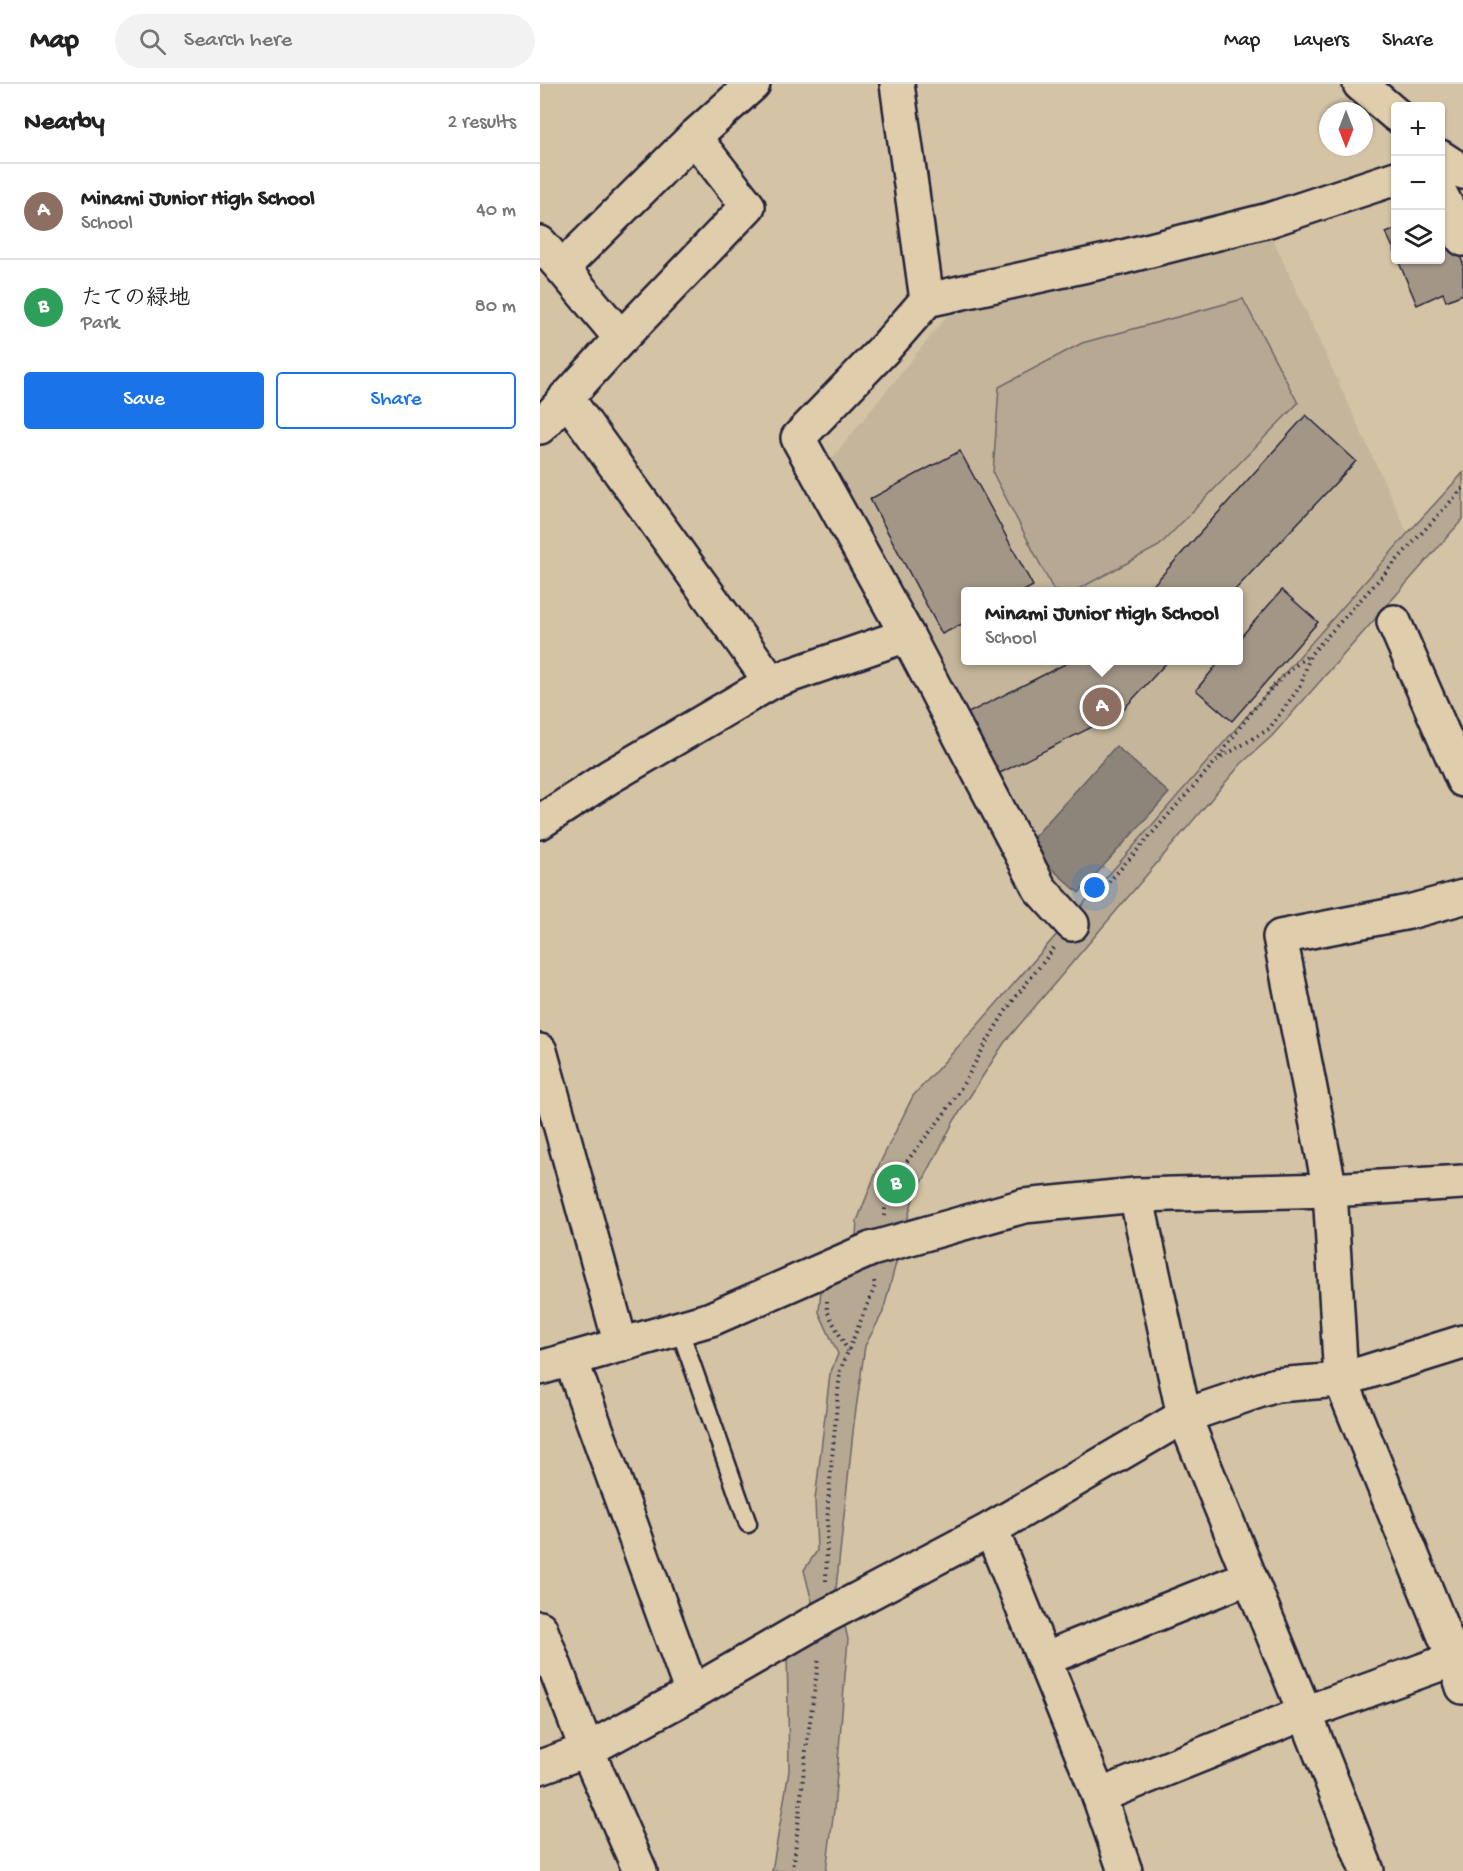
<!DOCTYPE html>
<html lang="en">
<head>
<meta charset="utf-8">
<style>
  :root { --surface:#fff; --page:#f2f2f2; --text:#222; --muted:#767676; --line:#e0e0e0; --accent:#1a73e8 }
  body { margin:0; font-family:"Gochi Hand","Klee One",sans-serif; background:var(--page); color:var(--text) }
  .controls { position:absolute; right:18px; top:18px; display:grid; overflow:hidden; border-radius:6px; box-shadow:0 2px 4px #0004 }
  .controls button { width:54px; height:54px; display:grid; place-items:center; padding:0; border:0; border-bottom:2px solid var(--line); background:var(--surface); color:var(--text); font:30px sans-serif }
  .compass { position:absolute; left:779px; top:18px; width:54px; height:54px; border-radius:50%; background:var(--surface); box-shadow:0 2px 4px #0004; rotate:180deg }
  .you { position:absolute; left:555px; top:804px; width:21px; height:21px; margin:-15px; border:4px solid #fff; border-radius:50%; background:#1a73e8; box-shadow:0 0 0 9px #1a73e833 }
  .badge { display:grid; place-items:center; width:39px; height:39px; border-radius:50%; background:var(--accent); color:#fff; font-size:20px; font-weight:700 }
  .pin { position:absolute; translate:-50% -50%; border:3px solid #fff; box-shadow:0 2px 6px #0006 }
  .popup { position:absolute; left:421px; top:503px; width:282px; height:78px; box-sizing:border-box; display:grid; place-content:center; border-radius:6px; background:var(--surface); filter:drop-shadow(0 2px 4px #0005); font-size:20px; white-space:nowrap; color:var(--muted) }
  .popup b { font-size:22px; color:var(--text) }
  .popup::after { content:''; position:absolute; left:50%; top:100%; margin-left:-12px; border:12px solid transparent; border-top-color:var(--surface) }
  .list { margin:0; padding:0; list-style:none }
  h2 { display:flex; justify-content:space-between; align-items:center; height:78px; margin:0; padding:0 24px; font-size:26px }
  h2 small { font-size:20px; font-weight:400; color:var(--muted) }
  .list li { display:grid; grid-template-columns:39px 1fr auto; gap:18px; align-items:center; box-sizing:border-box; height:96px; padding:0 24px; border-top:2px solid var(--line) }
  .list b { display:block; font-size:22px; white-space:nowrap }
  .list p { margin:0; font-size:20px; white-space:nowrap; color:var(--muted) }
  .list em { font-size:20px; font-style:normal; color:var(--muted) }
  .actions { display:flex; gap:12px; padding:18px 24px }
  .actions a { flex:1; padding:14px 0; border:2px solid var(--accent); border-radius:6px; text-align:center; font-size:21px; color:var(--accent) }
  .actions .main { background:var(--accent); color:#fff }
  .icon { flex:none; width:33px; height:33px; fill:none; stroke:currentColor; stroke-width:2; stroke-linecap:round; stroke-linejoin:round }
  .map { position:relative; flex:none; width:923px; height:1787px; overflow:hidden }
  header { display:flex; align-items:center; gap:36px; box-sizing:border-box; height:84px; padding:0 30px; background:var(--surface); border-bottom:2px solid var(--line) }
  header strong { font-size:28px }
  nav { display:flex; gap:33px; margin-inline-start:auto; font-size:21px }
  .search { width:420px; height:54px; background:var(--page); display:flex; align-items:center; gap:15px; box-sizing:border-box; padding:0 21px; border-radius:33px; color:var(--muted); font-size:22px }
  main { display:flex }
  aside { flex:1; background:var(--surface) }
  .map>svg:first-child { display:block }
</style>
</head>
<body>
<header>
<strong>Map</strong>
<div class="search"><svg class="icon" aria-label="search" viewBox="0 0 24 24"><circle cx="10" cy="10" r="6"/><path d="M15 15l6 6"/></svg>Search here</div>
<nav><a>Map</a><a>Layers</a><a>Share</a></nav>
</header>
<main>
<aside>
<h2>Nearby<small>2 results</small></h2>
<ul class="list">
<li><span class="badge" style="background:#8d6e63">A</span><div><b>Minami Junior High School</b><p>School</p></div><em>40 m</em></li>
<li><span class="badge" style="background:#2e9e5b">B</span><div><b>たての緑地</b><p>Park</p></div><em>80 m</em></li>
</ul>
<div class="actions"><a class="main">Save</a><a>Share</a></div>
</aside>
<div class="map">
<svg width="923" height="1787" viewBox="0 0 923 1787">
  <rect width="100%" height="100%" fill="#d4c3a4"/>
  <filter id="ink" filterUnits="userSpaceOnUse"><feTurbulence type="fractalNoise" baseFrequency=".0167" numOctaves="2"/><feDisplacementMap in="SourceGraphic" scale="12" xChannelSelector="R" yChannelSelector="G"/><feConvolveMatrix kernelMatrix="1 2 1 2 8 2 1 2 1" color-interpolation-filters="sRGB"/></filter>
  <g filter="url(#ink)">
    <path fill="#c5b69b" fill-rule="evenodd" d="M729 147 867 448 534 829 503 798 284 384 407 232ZM426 508H698V576H426Z"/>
    <g fill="#b6a893" stroke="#6c6567" stroke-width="1.5">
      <path d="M703 215 758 319 619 462 535 507H514L453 389 459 303 542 259Z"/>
      <path d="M923 389V435L732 652 701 680 464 959 414 1037 372 1118 343 1228 325 1262 314 1339 296 1505 308 1555 294 1726 286 1787H232L249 1687 247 1563 275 1530 264 1486 277 1467 275 1416 290 1290 298 1270 279 1228 283 1181 315 1166 317 1137 339 1081 373 1012 437 942 700 640 867 450Z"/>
    </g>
    <path fill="#8d847a" stroke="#625d61" stroke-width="1.5" d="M576 662 629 709 539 809 486 762Z"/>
    <g fill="#a29687" stroke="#22223b" stroke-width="1.5">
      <path d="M900 129 923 179V210L906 217 903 209 877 221 858 176H900Z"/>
      <path d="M856 145V170L846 149Z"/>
      <path d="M766 331 816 377 693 508H607Z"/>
      <path d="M420 367 493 502 482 508H426V538L402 550 330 415Z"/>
      <path d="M742 506 778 538 692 637 656 606 681 576H698V556Z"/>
      <path d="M533 576H629L580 629 458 690 428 629Z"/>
    </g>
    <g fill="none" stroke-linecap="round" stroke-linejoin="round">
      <g stroke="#22223b" stroke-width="21">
        <path id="service" d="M139 1244 208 1440"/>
      </g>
      <g stroke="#22223b" stroke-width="38">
        <g id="minor">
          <path d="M357 0 387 216"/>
          <path d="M820 0 856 31"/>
          <path d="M900 73 923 88"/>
          <path d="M900 109 923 155"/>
          <path d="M0 159 22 184"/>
          <path d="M81 254 22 184 154 53 213 0"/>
          <path d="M26 313 231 598"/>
          <path d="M0 343 81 254 208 122 154 53"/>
          <path d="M854 538 923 696"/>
          <path d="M0 738 69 693 231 598 367 551"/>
          <path d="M923 813 869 828 740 853 790 1106 801 1296 914 1575 923 1603"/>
          <path d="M532 840 500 805 367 551 258 354 346 263 387 216 575 175 729 136 856 94"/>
          <path d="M0 967 81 1261"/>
          <path d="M596 1111 644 1332 765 1629 827 1787"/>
          <path d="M31 1276 152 1609"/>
          <path d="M0 1284 171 1235 331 1165 484 1122 596 1111 790 1106 923 1098"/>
          <path d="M451 1445 559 1712 585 1787"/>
          <path d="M0 1544 47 1666 100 1787"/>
          <path d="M504 1575 709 1493"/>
          <path d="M0 1683 47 1666 152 1609 284 1533 451 1445 644 1332 736 1301 801 1296 923 1258"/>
          <path d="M559 1712 765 1629 914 1575"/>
        </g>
      </g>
      <g stroke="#22223b" stroke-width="4" stroke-dasharray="1.5 4.5" stroke-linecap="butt">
        <path d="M679 673C704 637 732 597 768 572"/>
        <path d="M553 816 677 676 729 645 761 601 770 571 923 404"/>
        <path d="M344 1132C348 1090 383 1060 406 1027 427 997 442 964 462 933 477 909 497 887 514 864"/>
        <path d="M287 1217V1227L308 1267"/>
        <path d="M286 1497 288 1418 300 1287 335 1202 334 1197"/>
        <path d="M253 1787 266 1666 279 1573"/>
      </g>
      <use href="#service" stroke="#dfcdab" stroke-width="16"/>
      <use href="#minor" stroke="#dfcdab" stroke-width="33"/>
    </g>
  </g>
</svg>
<div class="controls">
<button>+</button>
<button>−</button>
<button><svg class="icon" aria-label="layers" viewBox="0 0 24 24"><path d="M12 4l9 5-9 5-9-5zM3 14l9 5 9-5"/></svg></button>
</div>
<svg class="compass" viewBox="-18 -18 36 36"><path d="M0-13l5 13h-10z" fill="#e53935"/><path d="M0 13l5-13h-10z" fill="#767676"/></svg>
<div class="you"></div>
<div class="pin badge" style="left:562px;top:623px;background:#8d6e63">A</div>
<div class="popup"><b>Minami Junior High School</b>School</div>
<div class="pin badge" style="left:356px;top:1100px;background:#2e9e5b">B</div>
</div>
</main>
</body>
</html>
